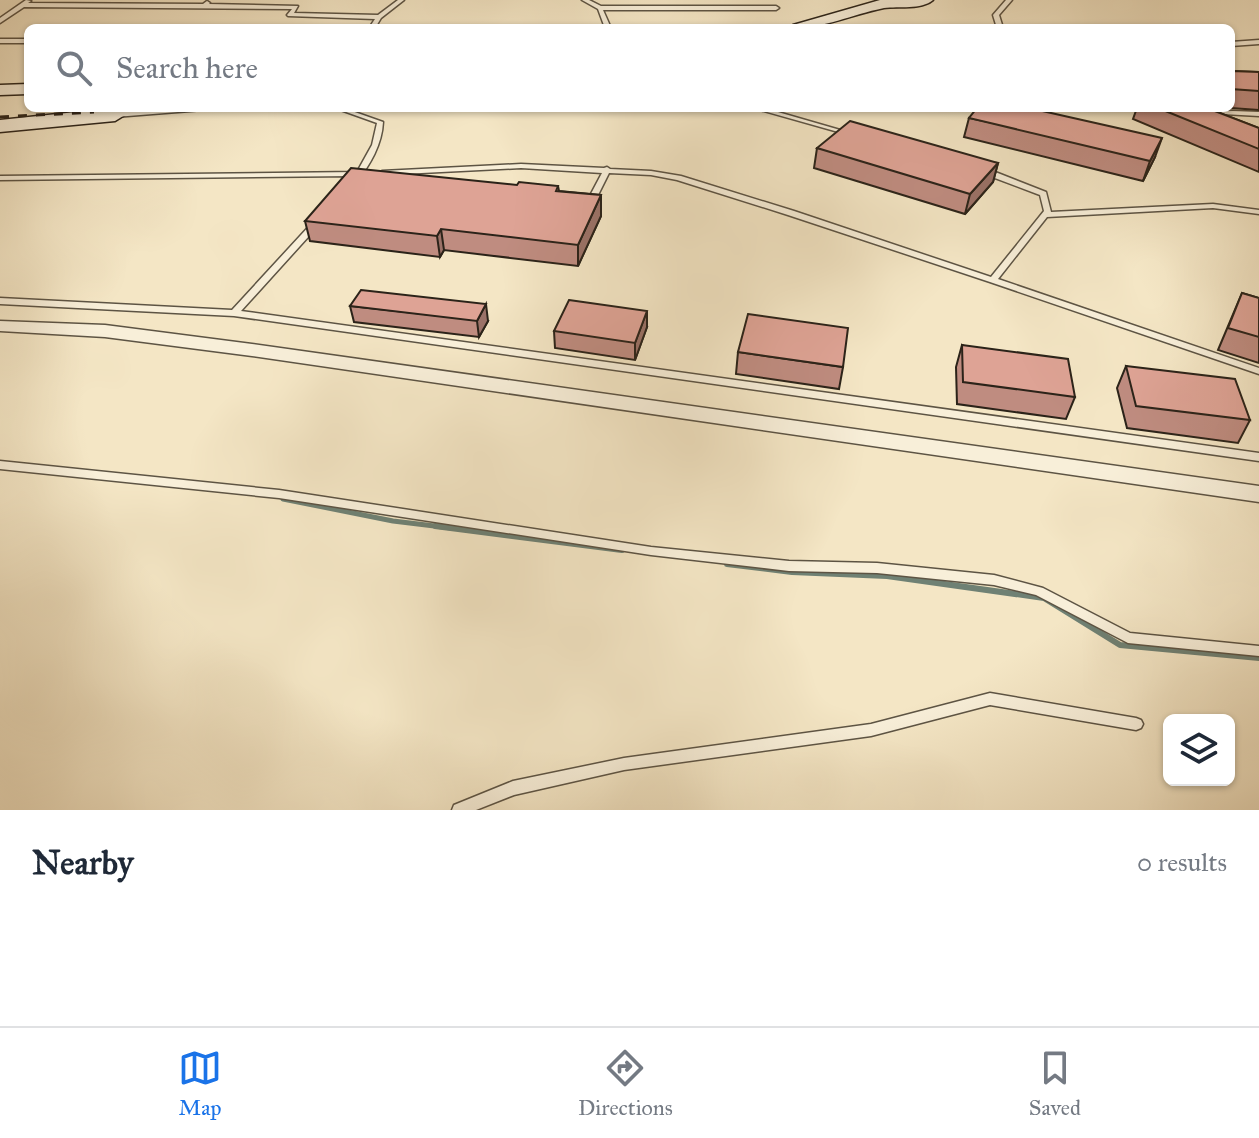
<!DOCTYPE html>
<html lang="en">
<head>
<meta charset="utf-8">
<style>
  :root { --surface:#fff; --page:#f2f2f3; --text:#1f2937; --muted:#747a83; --line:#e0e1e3; --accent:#1a73e8 }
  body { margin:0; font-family:"IM FELL Great Primer",serif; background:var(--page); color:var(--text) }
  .controls { position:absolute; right:24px; bottom:24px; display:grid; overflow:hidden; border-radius:12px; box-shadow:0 2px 6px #0004 }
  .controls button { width:72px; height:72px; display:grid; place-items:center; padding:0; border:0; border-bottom:2px solid var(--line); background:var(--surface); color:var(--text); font:40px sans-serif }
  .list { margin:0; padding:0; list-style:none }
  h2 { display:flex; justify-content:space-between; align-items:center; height:104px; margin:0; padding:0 32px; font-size:34px }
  h2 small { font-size:26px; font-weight:400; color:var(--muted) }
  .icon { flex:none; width:44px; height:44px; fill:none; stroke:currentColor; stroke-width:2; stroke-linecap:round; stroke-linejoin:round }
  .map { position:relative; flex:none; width:1259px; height:810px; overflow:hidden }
  .search { position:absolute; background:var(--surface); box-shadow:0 2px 6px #0004; left:24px; right:24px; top:24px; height:88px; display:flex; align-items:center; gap:20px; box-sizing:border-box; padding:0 28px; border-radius:12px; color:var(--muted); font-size:30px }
  .sheet { height:216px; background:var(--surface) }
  nav { display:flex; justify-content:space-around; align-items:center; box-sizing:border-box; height:112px; border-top:2px solid var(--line); background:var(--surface); font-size:22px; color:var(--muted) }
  nav a { display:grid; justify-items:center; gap:4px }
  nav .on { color:var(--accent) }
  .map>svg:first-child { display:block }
</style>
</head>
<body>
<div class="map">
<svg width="1259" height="810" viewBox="0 0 1259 810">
  <rect width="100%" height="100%" fill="#f4e6c5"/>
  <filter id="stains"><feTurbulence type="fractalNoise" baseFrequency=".0025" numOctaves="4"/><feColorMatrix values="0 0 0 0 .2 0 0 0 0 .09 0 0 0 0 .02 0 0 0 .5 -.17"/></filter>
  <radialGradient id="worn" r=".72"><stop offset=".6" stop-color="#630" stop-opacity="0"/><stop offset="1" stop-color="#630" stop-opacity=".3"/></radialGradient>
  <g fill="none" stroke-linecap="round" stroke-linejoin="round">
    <path stroke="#6f8174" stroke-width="5" d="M283 499 393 521 451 528"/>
    <g stroke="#6f8174" stroke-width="6">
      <path d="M435 526 622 550"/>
      <path d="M727 564 792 572 887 576 1044 598 1120 645 1259 658"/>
    </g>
    <g stroke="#5d5444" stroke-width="3">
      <g id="lane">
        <path d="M26 0 31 1 28 3 203 4 207 1 210 3 209 4 298 6 294 13 378 15 398 0H404L381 18 375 28H369L375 19 288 16 287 15 292 9 24 7 0 23V18Z"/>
        <path d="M582 0H589L601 6H776L779 8 776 10H603L611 28H605L598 9Z"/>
        <path d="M1006 0H1012L999 15 1003 28H997L993 15Z"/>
        <rect x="0" y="39" width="28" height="4"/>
        <path d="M1259 40V44L1231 46V42Z"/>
        <path d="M178 108H206L203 110 115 117 112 115 115 113Z"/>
        <path d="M335 108 349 109 348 108H376L373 110H349L383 122C382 145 370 164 357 182H354L350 180 353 176 0 180V176L357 172 372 145 377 123Z"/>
        <path d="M753 108H764L854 134 849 135Z"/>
        <path d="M1207 110 1259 112V116L1205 113V111Z"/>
        <path d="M521 164 604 168 607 167 610 169 651 171 681 176 794 211 991 277 1044 211 1040 195 979 172V168H985L1046 192 1051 212 1213 204 1259 210V214L1213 208 1047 217 998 279 1259 368V374L990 282 788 215 677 180 651 175 609 173 592 207 588 209 584 207 602 173 521 168 382 175 378 173 382 171Z"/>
        <path d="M312 223H315L319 225 241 311 1259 453V461L234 316 0 304V298L232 310Z"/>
        <path d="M0 461 279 490 651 547 789 561 877 563 994 575 1043 588 1130 633 1259 646V656L1128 643 1036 595 994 585 877 573 789 571 651 555 279 498 0 469Z"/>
        <path d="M990 693 1136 718 1141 720 1143 724 1141 728 1136 730 990 705 871 736 624 770 514 795 476 810H452L454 805 513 781 624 758 871 724Z"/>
      </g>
    </g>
    <g stroke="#5d5444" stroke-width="3">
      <path id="street" d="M0 321 105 325 252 344 1259 486V502L252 356 105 337 0 331Z"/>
    </g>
    <g stroke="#2b2319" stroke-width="3">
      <g id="secondary">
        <path d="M880 0H933C921 10 899 6 884 8 850 15 826 28 791 28L793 25Z"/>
        <path d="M28 84V94L0 95V85Z"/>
        <path d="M114 108H136L115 121 0 132V120Z"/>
      </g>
    </g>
    <use href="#lane" fill="#f8efd9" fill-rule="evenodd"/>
    <use href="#street" fill="#f8efd9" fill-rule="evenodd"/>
    <use href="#secondary" fill="#f8efd9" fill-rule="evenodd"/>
    <path stroke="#2b2319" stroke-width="3" stroke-dasharray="9 9" stroke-linecap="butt" d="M0 117 94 112"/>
  </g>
  <g fill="#bf8c80" stroke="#2b2319" stroke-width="2">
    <path d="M1231 71 1259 72V110L1231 108Z"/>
    <path d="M1137 108H1207L1259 128V172L1133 119Z"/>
    <path d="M969 118 1155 157 1143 181 964 137Z"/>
    <path d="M817 148 998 163 993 182 965 214 814 168Z"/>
    <path d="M517 185 558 186 559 191 601 195V216L578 266 444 250 440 257 310 241 305 221Z"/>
    <path d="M1242 293 1259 298V363L1218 350Z"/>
    <path d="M350 306 488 321 479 337 354 322Z"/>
    <path d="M647 327 635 360 555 348 554 331Z"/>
    <path d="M962 345 1075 397 1066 419 957 404 956 367Z"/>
    <path d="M738 352 843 367 839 389 736 374Z"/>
    <path d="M1126 366 1250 420 1238 443 1127 428 1117 388Z"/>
  </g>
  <g fill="#9b7268" stroke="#2b2319" stroke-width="2">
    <path d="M1162 138 1155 157 1143 181 1150 161Z"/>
    <path d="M998 163 993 182 965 214 970 194Z"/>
    <path d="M601 195V216L578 266V245Z"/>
    <path d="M441 229 444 250 440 257 437 236Z"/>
    <path d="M486 304 488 321 479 337 477 321Z"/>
    <path d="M647 311V327L635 360V343Z"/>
  </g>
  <g fill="#dea395" stroke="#2b2319" stroke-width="2">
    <path d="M1231 71 1259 72V91L1231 89Z"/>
    <path d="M977 108H1029L1162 138 1150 161 969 118Z"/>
    <path d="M1158 108H1207L1259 128V149Z"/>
    <path d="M850 121 998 163 970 194 817 148Z"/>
    <path d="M351 168 517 185 519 182 558 186 556 191 601 195 578 245 441 229 437 236 305 221Z"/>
    <path d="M361 290 486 304 477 321 350 306Z"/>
    <path d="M1242 293 1259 298V337L1228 328Z"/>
    <path d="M569 300 647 311 635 343 554 331Z"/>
    <path d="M748 314 848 328 843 367 738 352Z"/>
    <path d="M962 345 1068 359 1075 397 963 382Z"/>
    <path d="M1126 366 1235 379 1250 420 1136 406Z"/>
  </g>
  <rect width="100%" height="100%" filter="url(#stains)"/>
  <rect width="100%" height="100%" fill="url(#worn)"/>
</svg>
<div class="controls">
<button><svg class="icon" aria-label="layers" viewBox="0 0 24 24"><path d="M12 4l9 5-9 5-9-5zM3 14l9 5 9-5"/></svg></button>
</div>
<div class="search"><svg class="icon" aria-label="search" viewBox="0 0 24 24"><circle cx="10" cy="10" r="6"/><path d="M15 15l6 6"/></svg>Search here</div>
</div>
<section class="sheet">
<h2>Nearby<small>0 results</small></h2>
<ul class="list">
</ul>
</section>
<nav>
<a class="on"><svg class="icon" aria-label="map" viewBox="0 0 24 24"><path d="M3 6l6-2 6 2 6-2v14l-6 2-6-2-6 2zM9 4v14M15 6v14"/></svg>Map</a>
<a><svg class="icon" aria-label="directions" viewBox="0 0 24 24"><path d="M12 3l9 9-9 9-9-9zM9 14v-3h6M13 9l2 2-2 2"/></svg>Directions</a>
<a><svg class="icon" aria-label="saved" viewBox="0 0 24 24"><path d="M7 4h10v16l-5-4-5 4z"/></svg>Saved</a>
</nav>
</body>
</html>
